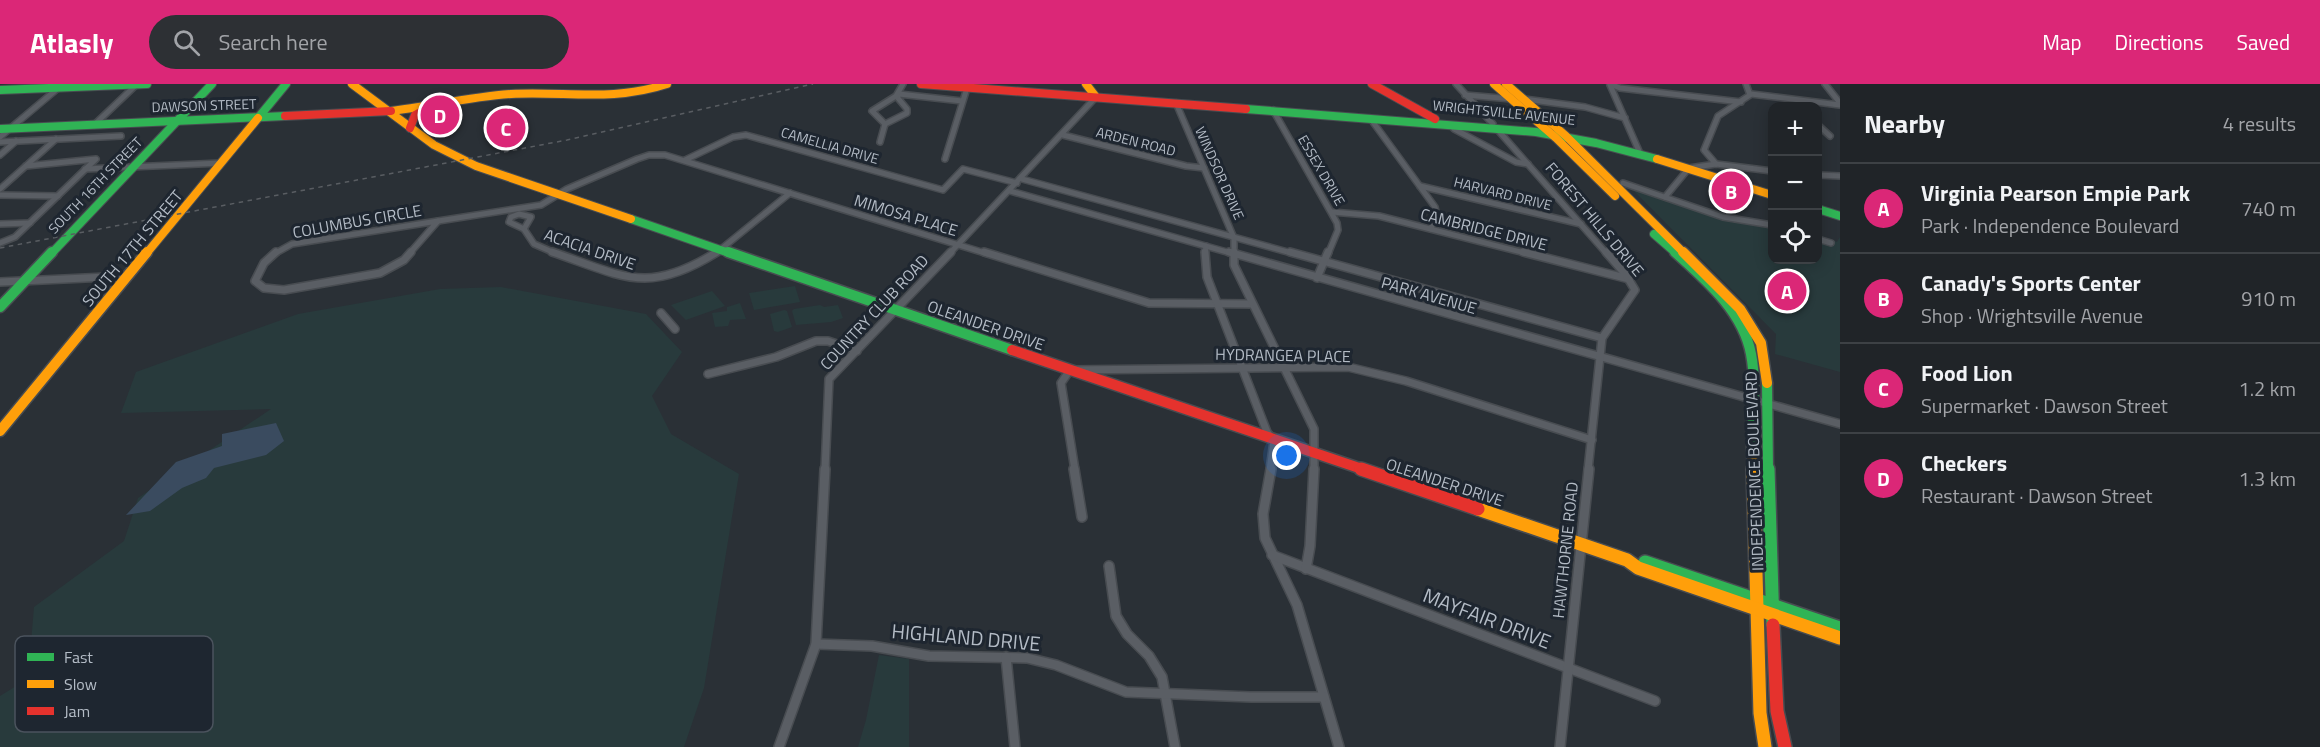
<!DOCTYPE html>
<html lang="en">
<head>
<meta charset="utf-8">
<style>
  :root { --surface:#202428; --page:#2d3034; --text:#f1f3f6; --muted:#a2a4a8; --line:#3d4145; --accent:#db2777 }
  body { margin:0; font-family:"Titillium Web",sans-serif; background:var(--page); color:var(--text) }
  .controls { position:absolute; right:18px; top:18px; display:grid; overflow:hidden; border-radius:12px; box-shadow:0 3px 15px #0003 }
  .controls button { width:54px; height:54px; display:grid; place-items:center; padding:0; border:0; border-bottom:2px solid var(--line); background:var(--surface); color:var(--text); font:30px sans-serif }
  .you { position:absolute; left:1287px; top:372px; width:21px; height:21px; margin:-15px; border:4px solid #fff; border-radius:50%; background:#1a73e8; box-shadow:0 0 0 9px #1a73e833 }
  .badge { display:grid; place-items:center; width:39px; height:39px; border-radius:50%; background:var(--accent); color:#fff; font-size:20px; font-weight:700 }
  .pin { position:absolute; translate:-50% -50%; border:3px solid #fff; box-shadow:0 2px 6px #0006 }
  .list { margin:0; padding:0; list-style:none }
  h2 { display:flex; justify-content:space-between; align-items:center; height:78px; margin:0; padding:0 24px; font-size:26px }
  h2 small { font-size:20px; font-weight:400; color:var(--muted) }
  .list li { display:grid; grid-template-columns:39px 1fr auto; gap:18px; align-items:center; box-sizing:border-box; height:90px; padding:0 24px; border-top:2px solid var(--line) }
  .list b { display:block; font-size:22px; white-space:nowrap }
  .list p { margin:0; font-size:20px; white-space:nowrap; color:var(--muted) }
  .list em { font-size:20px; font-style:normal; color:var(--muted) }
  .icon { flex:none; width:33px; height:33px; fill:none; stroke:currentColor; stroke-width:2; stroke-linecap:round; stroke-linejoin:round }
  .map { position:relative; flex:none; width:1840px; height:663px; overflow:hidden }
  header { display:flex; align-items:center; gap:36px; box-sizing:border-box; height:84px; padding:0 30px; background:var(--accent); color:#fff }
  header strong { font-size:28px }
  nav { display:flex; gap:33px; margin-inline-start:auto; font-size:21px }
  .search { width:420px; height:54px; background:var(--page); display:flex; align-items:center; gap:15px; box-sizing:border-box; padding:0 21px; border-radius:33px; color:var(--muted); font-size:22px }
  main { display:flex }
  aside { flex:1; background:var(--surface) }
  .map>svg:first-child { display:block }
</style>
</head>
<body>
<header>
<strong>Atlasly</strong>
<div class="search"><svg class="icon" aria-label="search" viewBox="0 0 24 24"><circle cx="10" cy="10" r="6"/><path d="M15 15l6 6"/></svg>Search here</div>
<nav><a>Map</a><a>Directions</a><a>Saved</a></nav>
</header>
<main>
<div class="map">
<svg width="1840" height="663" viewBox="0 0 1840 663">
  <rect width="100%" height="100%" fill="#2a3036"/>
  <g fill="#283a3c">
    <path d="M1628 101 1720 134 1772 143V176H1818V151L1837 158 1840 153V288L1775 270 1776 250Z"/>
    <path d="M795 202 800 218 754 226 749 209Z"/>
    <path d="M501 203 646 230 682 268 652 312 671 350 739 390 704 604 684 663H0V612L71 568 31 559 34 523 124 457 138 414 271 325 121 329 136 288 298 230 440 205Z"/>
    <path d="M712 207 725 222 686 236 671 221Z"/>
    <path d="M740 219 746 235 730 236 728 242 715 243 712 229 727 227V223Z"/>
    <path d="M820 221 824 223 838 221 843 234 831 238 796 241 792 227 794 225Z"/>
    <path d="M784 226 787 227 792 243 778 248 774 247 770 230Z"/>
    <path d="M879 571 909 575V663H858L866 636Z"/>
  </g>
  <path fill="#3a4b5f" d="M276 339 284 357 266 371 214 384 206 394 182 404 150 427 126 431 176 378 222 362V350Z"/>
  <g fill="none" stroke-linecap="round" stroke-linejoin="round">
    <g stroke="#484c51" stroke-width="8">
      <g id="street-far2">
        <path d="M1456 0 1493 40"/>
        <path d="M1610 0 1620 4 1741 18"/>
        <path d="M1825 0 1840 19"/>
        <path d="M1610 1 1639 67"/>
        <path d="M1751 10 1840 21"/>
        <path d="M1465 11 1512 15"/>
        <path d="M1524 15 1585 23 1625 34"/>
        <path d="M1176 19 1234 154V170"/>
        <path d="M1273 26 1337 139 1338 146 1328 170"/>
        <path d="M1370 34 1435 123 1436 128 1431 145"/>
        <path d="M885 40 907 29V25L897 13 899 10 962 17"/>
        <path d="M94 41 137 0"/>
        <path d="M1818 41 1830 52"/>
        <path d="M1496 44 1607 170"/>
        <path d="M1454 45 1516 78 1528 80"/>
        <path d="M1063 51 1186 82 1204 84"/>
        <path d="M0 53 63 0"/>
        <path d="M0 58 121 52"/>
        <path d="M880 58 885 40 872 27 896 12 903 0"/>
        <path d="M0 71 16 57"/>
        <path d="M945 75 967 4"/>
        <path d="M685 76 733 53 746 51 943 106 963 85 1017 99"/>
        <path d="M1716 80 1704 66 1718 32 1750 11 1746 0"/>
        <path d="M85 85 221 79"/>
        <path d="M1818 91 1840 92"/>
        <path d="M1022 95 1295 170"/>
        <path d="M1623 99 1723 133 1772 141"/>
        <path d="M1420 102 1581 140"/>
        <path d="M0 105 56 55"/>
        <path d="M1010 107 1234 170"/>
        <path d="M0 111 58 112"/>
        <path d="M1665 113 1689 84 1716 80 1772 87"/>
        <path d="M1332 128 1379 132 1529 170"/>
        <path d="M519 130 531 133 524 145 509 138 511 133Z"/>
        <path d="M438 137 541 121 567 105 637 75 649 71H665L988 170"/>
        <path d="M0 140 30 139"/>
        <path d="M524 145 534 160 557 170"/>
        <path d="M1818 155 1831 159"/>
        <path d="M0 159 15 153 96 75 26 82"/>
        <path d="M274 170 292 160 438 137 409 170"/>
        <path d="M715 170 790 109"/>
        <path d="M949 170 1096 13"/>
        <path d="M1205 170 1206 162"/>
      </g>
    </g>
    <g stroke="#484c51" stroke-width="10">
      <g id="street-far1">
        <path d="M276 168 264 179 255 197 264 204 284 206 380 189 404 176 411 168"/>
        <path d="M552 168C623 192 647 212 717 168"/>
        <path d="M984 168 1149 219 1252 220"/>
        <path d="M1205 168 1207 193 1267 348 1274 357 1270 386"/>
        <path d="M1229 168 1840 340"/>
        <path d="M1234 168V181L1314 345V386"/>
        <path d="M1290 168 1602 254"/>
        <path d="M1523 168 1629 195"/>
        <path d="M1317 194 1328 168"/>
        <path d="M0 198 128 192"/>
        <path d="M661 229 675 245"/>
        <path d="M708 290 776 273 816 257H828L857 267"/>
        <path d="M825 386 829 295 951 168"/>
        <path d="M1075 386 1061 299 1070 286 1348 283 1406 297 1592 356"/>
        <path d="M1588 386 1602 254 1635 206 1626 191 1606 168"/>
      </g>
    </g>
    <g stroke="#484c51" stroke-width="12">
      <g id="street">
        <path d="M1074 385 1082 433"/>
        <path d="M1271 385 1263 430 1265 454 1297 521 1339 663"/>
        <path d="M1272 471 1655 617"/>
        <path d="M1109 482 1116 532 1127 550 1149 572 1162 593 1175 663"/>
        <path d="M1306 485 1310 462 1314 385"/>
        <path d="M816 560 872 562 929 572 1027 574 1056 581 1126 608 1251 613H1324"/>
        <path d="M1006 573 1015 663"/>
        <path d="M779 663 816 560 825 385"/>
        <path d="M1560 663 1589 385"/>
      </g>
    </g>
    <g stroke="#484c51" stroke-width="10">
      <g id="fast-far2">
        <path d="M0 6 147 0"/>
        <path d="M1246 25 1536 48 1596 59 1657 75"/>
        <path d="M258 34 286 0"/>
        <path d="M177 37 212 0"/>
        <path d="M0 45 285 32"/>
        <path d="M1818 125 1840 132"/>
        <path d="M631 135 732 170"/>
        <path d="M1654 150 1677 170"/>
        <path d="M51 170 177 37"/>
      </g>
    </g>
    <g stroke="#484c51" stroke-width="13">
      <g id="fast-far1">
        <path d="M728 168 1012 266"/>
        <path d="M1675 168C1706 196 1743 227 1751 270 1757 301 1752 335 1752 367"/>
        <path d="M0 223 52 168"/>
        <path d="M1767 299 1768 386"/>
      </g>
    </g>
    <g stroke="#484c51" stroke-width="16">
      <g id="fast">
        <path d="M1768 385 1773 541"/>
        <path d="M1645 478 1840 544"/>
      </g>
    </g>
    <g stroke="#484c51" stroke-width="10">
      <g id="slow-far2">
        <path d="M352 0 434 61 476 82 631 135"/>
        <path d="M1086 0 1096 13"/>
        <path d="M1494 0 1556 54 1615 112"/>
        <path d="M1506 0 1566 52 1685 170"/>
        <path d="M391 27C431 22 470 13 511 10 566 7 612 18 667 0"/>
        <path d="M1657 75 1772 111"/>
        <path d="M146 170 258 34"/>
      </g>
    </g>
    <g stroke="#484c51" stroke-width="13">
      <g id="slow-far1">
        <path d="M1683 168 1740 225 1761 259 1767 299"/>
        <path d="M0 347 147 168"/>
        <path d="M1752 367 1753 386"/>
      </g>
    </g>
    <g stroke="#484c51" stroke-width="16">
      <g id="slow">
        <path d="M1753 385 1760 629 1765 663"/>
        <path d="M1478 425 1627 476 1638 484 1840 554"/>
      </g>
    </g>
    <g stroke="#484c51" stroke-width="10">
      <g id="jam-far2">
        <path d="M921 0 1246 25"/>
        <path d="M1372 0 1435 35"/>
        <path d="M285 32 391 27"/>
        <path d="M410 44 415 31 432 22"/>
      </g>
    </g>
    <g stroke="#484c51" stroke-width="13">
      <path id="jam-far1" d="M1012 266 1365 386"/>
    </g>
    <g stroke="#484c51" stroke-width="16">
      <g id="jam">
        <path d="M1361 385 1478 425"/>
        <path d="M1773 541 1777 627 1785 663"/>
      </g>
    </g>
    <use href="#street-far2" stroke="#5a5e64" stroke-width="5"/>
    <use href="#street-far1" stroke="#5a5e64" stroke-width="7"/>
    <use href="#street" stroke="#5a5e64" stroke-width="9"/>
    <use href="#fast-far2" stroke="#30b455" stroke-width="8"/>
    <use href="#fast-far1" stroke="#30b455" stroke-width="10"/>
    <use href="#fast" stroke="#30b455" stroke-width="13"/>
    <use href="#slow-far2" stroke="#ff9f0a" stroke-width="8"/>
    <use href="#slow-far1" stroke="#ff9f0a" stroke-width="10"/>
    <use href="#slow" stroke="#ff9f0a" stroke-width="13"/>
    <use href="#jam-far2" stroke="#e5322d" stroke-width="8"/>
    <use href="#jam-far1" stroke="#e5322d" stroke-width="10"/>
    <use href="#jam" stroke="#e5322d" stroke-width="13"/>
    <path stroke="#595d62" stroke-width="1.5" stroke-dasharray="4.5 4.5" stroke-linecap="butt" d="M0 164 567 56 813 0"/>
  </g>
  <g text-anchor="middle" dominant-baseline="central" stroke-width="6" stroke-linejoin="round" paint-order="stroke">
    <g font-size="14" fill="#b4bcc6" stroke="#1e2630">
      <text transform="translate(204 21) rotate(-2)">DAWSON STREET</text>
      <text transform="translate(1504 28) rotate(6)">WRIGHTSVILLE AVENUE</text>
      <text transform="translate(1136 57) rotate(14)">ARDEN ROAD</text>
      <text transform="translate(830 61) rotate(16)">CAMELLIA DRIVE</text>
      <text transform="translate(1322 86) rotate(60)">ESSEX DRIVE</text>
      <text transform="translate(1220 89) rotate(66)">WINDSOR DRIVE</text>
      <text transform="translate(95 101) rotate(-46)">SOUTH 16TH STREET</text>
      <text transform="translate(1503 109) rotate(14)">HARVARD DRIVE</text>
    </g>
    <g font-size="16" fill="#b4bcc6" stroke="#1e2630">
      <text transform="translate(906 131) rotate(17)">MIMOSA PLACE</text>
      <text transform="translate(1595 135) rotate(50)">FOREST HILLS DRIVE</text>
      <text transform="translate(357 137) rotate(-10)">COLUMBUS CIRCLE</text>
      <text transform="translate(1484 145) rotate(14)">CAMBRIDGE DRIVE</text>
      <text transform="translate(132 164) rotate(-50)">SOUTH 17TH STREET</text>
      <text transform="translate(590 165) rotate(19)">ACACIA DRIVE</text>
      <text transform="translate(1429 211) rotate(16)">PARK AVENUE</text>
      <text transform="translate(874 228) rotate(-47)">COUNTRY CLUB ROAD</text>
      <text transform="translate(986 241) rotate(19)">OLEANDER DRIVE</text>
      <text transform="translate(1283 271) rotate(1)">HYDRANGEA PLACE</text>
      <text transform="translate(1754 387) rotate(-92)">INDEPENDENCE BOULEVARD</text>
      <text transform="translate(1445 398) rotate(18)">OLEANDER DRIVE</text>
      <text transform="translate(1565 466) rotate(-84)">HAWTHORNE ROAD</text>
    </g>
    <g font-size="20" fill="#b4bcc6" stroke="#1e2630">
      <text transform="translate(1487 534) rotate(21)">MAYFAIR DRIVE</text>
      <text transform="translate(966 553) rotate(5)">HIGHLAND DRIVE</text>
    </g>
  </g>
  <rect x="15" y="552" width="198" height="96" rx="9" fill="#1e2630" stroke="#4b535d" stroke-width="1.5"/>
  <rect x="27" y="569" width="27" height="8" fill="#30b455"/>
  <rect x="27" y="596" width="27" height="8" fill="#ff9f0a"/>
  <rect x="27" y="623" width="27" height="8" fill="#e5322d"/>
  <g font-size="16" fill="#b4bcc6">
    <text x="64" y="579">Fast</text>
    <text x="64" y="606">Slow</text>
    <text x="64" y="633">Jam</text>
  </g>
</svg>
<div class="controls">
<button>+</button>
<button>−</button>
<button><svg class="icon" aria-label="locate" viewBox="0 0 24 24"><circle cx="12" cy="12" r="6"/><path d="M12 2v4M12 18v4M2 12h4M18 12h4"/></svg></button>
</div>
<div class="you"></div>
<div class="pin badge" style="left:1787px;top:207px">A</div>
<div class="pin badge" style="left:1731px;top:107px">B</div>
<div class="pin badge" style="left:506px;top:44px">C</div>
<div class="pin badge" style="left:440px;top:31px">D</div>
</div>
<aside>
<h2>Nearby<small>4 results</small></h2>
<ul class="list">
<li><span class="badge">A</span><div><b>Virginia Pearson Empie Park</b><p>Park · Independence Boulevard</p></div><em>740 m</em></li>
<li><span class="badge">B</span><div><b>Canady's Sports Center</b><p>Shop · Wrightsville Avenue</p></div><em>910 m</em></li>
<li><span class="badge">C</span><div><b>Food Lion</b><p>Supermarket · Dawson Street</p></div><em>1.2 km</em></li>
<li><span class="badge">D</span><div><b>Checkers</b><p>Restaurant · Dawson Street</p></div><em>1.3 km</em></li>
</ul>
</aside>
</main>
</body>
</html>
